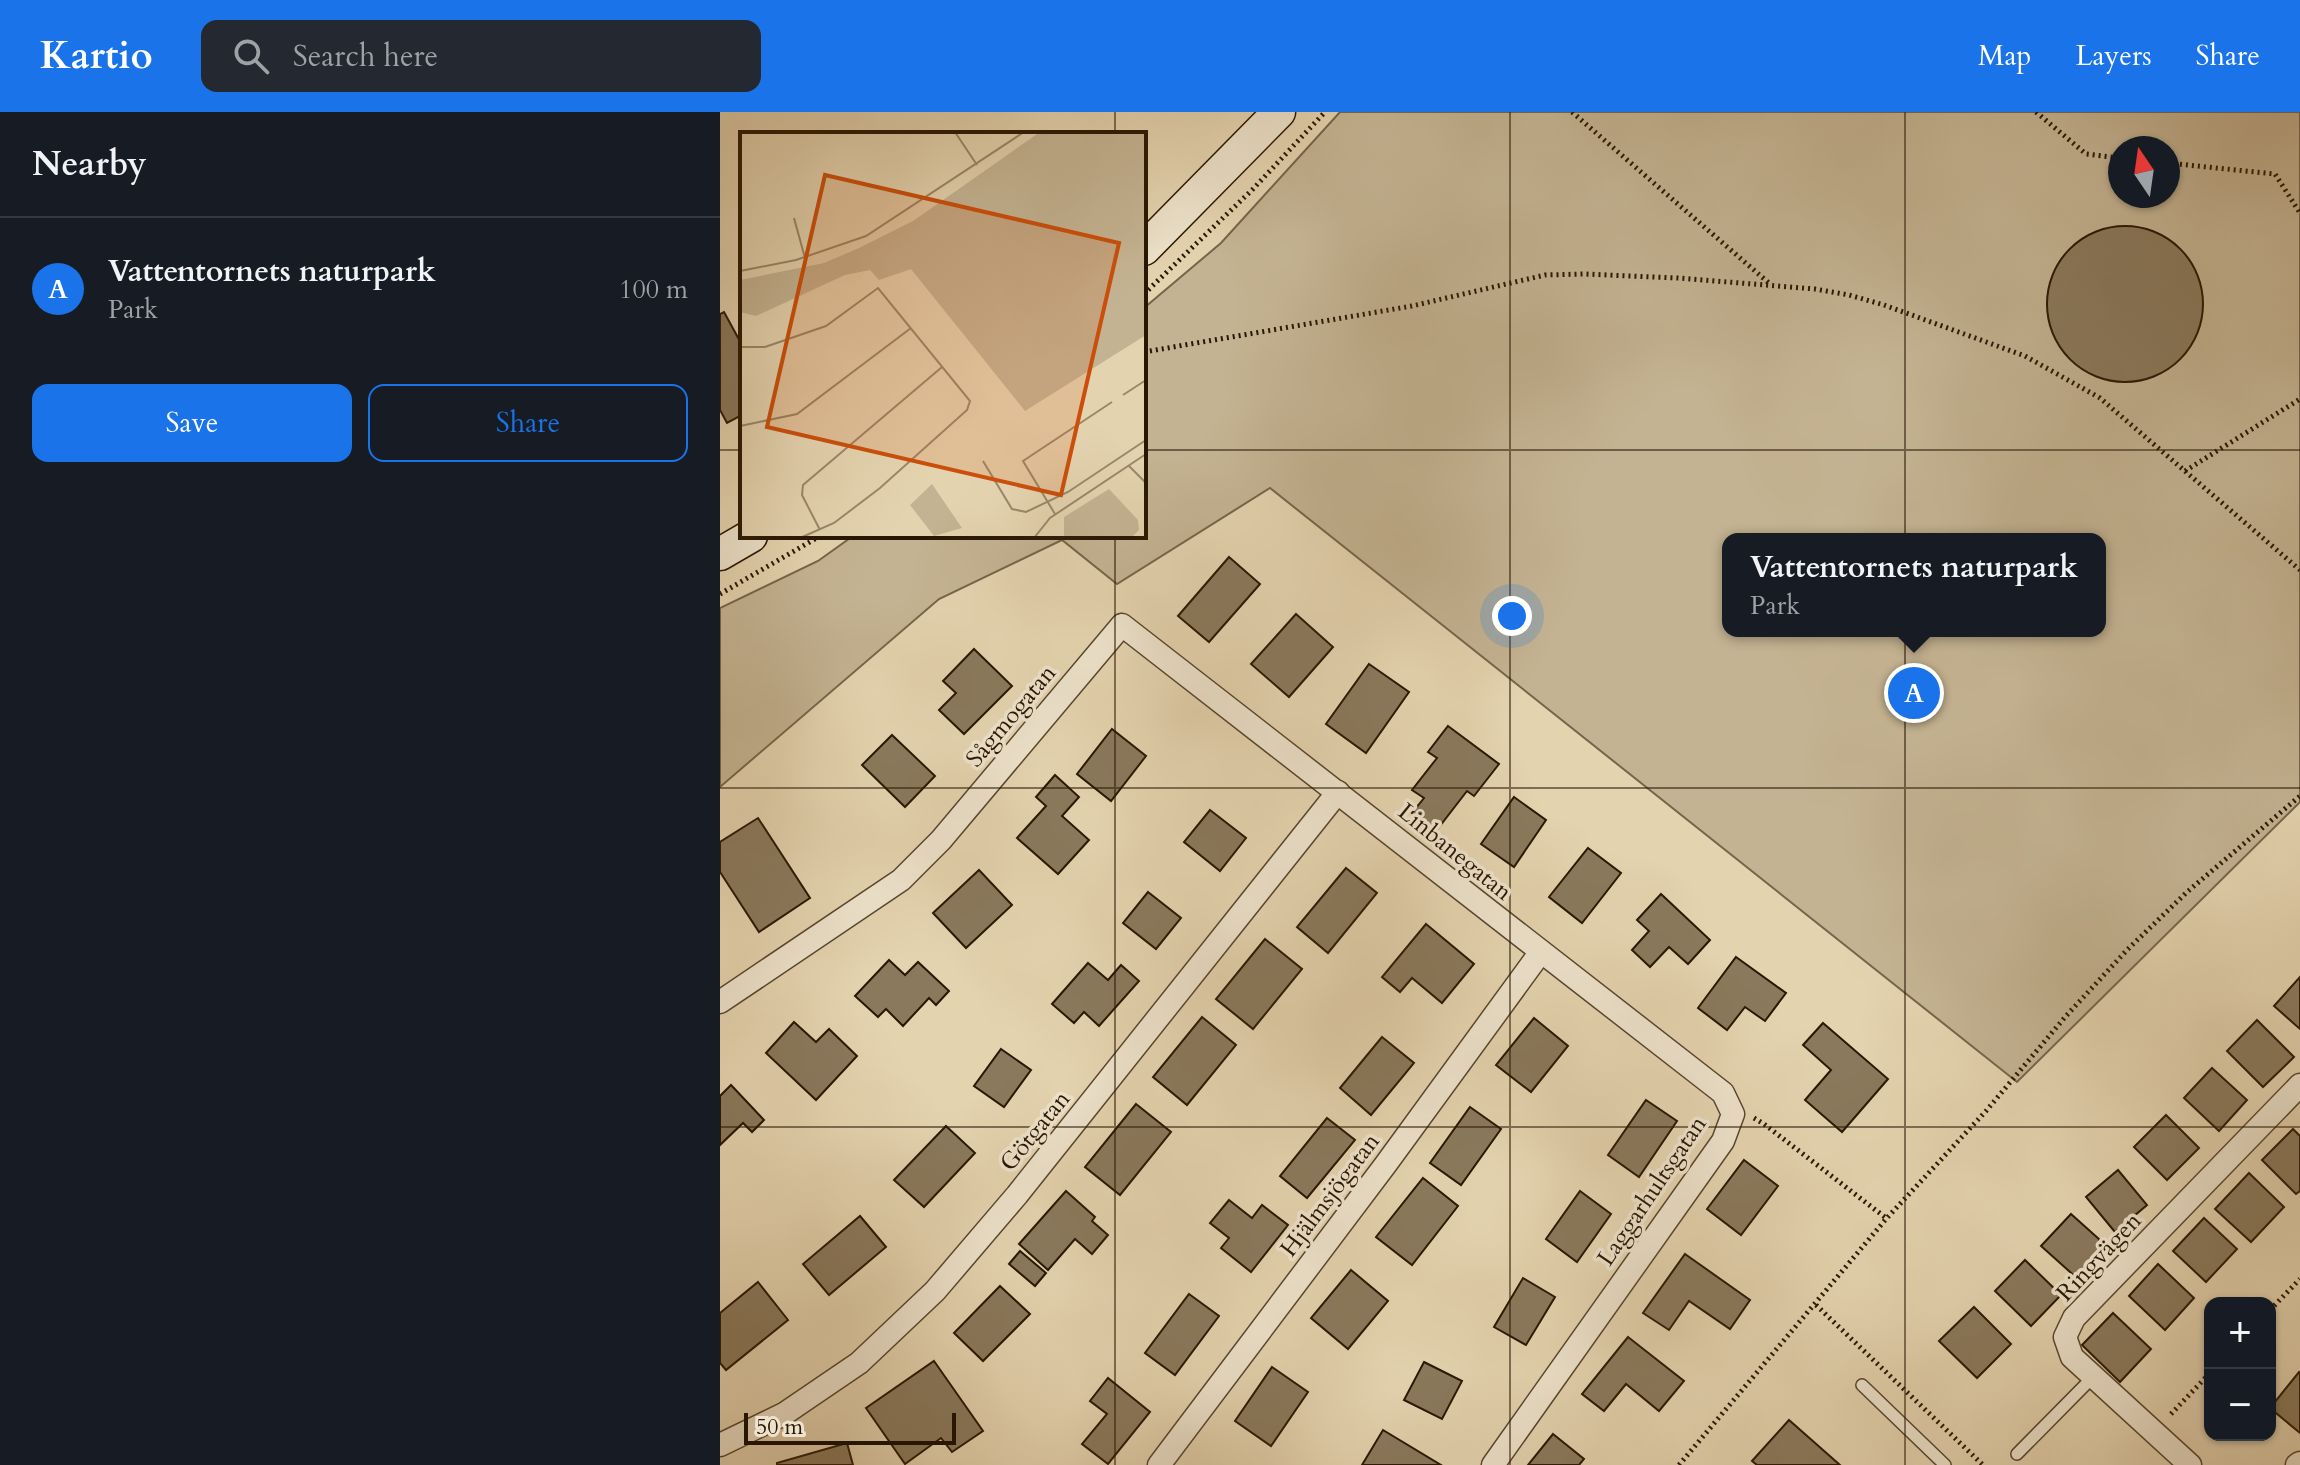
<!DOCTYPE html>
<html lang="en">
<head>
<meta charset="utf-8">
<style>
  :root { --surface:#171b24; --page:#242831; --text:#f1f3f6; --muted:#9ea1a6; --line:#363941; --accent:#1a73e8 }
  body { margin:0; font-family:Cardo,serif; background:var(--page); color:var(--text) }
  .controls { position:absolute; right:24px; bottom:24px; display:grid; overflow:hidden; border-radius:16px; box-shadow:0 2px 6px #0004 }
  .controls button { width:72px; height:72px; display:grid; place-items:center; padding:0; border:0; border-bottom:2px solid var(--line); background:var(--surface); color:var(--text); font:40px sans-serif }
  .compass { position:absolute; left:1388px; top:24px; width:72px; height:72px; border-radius:50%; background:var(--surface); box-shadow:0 2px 6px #0004; rotate:347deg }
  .scale { position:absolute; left:24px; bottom:20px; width:212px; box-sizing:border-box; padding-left:8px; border:4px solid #291703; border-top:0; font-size:22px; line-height:28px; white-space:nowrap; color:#291703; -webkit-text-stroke:6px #ede2cb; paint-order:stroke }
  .you { position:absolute; left:792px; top:504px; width:28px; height:28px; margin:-20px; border:6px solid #fff; border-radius:50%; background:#1a73e8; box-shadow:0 0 0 12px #1a73e833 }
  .badge { display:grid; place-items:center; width:52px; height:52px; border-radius:50%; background:var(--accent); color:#fff; font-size:26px; font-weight:700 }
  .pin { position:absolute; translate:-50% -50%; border:4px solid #fff; box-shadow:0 2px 8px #0006 }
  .popup { position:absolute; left:1002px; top:421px; width:384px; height:104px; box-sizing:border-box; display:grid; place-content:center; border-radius:16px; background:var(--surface); filter:drop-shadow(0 2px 6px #0005); font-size:26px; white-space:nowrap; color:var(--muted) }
  .popup b { font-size:30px; color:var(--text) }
  .popup::after { content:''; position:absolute; left:50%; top:100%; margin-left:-16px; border:16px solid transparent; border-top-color:var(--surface) }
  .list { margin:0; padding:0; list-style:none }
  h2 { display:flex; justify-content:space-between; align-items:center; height:104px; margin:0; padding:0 32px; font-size:34px }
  h2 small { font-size:26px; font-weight:400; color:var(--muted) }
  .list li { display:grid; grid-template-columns:52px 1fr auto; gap:24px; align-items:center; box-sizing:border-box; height:144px; padding:0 32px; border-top:2px solid var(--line) }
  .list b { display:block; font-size:30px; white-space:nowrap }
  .list p { margin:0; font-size:26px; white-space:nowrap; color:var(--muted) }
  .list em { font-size:26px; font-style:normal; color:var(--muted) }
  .actions { display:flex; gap:16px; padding:24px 32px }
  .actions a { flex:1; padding:18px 0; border:2px solid var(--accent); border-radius:16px; text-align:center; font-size:28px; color:var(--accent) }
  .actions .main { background:var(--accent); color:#fff }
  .icon { flex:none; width:44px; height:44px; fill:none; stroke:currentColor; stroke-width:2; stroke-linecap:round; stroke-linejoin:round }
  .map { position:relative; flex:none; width:1580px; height:1353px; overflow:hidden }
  header { display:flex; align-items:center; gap:48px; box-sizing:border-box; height:112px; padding:0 40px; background:var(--accent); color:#fff }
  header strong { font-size:38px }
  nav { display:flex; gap:44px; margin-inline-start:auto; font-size:28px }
  .search { width:560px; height:72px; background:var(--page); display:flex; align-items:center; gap:20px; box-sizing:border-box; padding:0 28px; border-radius:16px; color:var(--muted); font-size:30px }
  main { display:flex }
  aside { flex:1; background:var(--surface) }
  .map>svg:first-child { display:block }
</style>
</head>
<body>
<header>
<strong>Kartio</strong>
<div class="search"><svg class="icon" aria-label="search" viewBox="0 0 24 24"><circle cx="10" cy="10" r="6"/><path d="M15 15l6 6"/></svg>Search here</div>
<nav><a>Map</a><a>Layers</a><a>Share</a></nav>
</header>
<main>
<aside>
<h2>Nearby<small></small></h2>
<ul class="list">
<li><span class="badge">A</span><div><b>Vattentornets naturpark</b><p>Park</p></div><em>100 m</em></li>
</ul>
<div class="actions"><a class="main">Save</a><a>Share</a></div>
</aside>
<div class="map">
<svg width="1580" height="1353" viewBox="0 0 1580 1353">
  <rect width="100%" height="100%" fill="#e4d3af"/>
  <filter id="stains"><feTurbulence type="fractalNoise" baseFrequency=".0025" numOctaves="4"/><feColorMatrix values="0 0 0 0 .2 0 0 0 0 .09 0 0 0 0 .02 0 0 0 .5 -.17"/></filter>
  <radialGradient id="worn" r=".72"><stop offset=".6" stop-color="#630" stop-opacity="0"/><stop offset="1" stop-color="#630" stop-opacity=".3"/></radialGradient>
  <path fill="#c4b392" stroke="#76654a" stroke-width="2" fill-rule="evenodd" d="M620 0H1580V690L1297 970 550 376 397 472 342 428 219 487 0 675V496L98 449 133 424H424V196L501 131ZM1400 36H1448V84H1400ZM1008 427H1380V519H1008Z"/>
  <g fill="#8a795c" stroke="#291703" stroke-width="2">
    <circle cx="1405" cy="192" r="78"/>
    <path d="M4 200 22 233V303L7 311 0 298V202Z"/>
    <path d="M509 445 540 472 489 530 458 504Z"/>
    <path d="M576 502 613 535 569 585 531 552Z"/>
    <path d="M254 537 292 574 244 622 219 598 236 581 223 569Z"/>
    <path d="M649 552 689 580 646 641 606 612Z"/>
    <path d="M728 614 779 652 754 684 747 679 716 719 692 701 704 686 692 678 717 646 708 640Z"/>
    <path d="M392 617 426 644 391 689 357 662Z"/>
    <path d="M172 623 215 664 185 695 142 653Z"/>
    <path d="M335 663 359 685 342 704 369 728 338 762 297 726 326 694 316 685Z"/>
    <path d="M794 685 826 708 794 755 761 732Z"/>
    <path d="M490 698 526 726 500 759 464 730Z"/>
    <path d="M38 706 90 786 39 820 0 760V730Z"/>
    <path d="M868 736 901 761 862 811 829 785Z"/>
    <path d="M626 756 657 781 608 841 577 815Z"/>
    <path d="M259 758 292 793 246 836 213 801Z"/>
    <path d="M428 780 461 806 436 837 403 811Z"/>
    <path d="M941 782 990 828 968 852 949 835 930 855 912 838 929 819 917 808Z"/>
    <path d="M706 812 754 852 722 891 692 866 680 880 662 865Z"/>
    <path d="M545 827 582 857 533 917 496 887Z"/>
    <path d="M1016 845 1066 881 1045 909 1025 895 1007 918 978 896Z"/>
    <path d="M169 848 185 863 198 850 229 879 216 893 209 886 183 914 166 897 158 905 135 884Z"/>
    <path d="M368 851 388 868 401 853 419 869 379 914 364 900 354 911 332 892Z"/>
    <path d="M1580 865V917L1554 894Z"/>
    <path d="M482 905 516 933 467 993 433 965Z"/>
    <path d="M814 906 848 934 811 980 776 953Z"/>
    <path d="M1537 908 1574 945 1543 975 1507 939Z"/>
    <path d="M74 910 96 930 109 917 137 944 96 988 46 941Z"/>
    <path d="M1103 911 1168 967 1122 1020 1085 988 1111 958 1083 933Z"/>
    <path d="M662 925 694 951 651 1003 620 976Z"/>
    <path d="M281 937 311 958 284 995 254 974Z"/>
    <path d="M1492 956 1527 988 1499 1019 1464 986Z"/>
    <path d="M11 973 44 1008 32 1020 23 1011 0 1033V984Z"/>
    <path d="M926 988 957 1009 919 1065 888 1043Z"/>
    <path d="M416 992 451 1020 400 1083 365 1055Z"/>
    <path d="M750 995 781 1017 741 1073 710 1051Z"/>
    <path d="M1446 1003 1479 1036 1447 1068 1414 1035Z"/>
    <path d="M607 1006 635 1028 587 1086 560 1064Z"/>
    <path d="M226 1014 255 1041 204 1095 174 1068Z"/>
    <path d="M1573 1017 1580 1024V1079L1576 1082 1542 1048Z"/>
    <path d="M1024 1048 1058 1074 1021 1123 987 1097Z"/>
    <path d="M1398 1058 1427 1093 1395 1120 1366 1085Z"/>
    <path d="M1529 1061 1564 1095 1531 1130 1495 1097Z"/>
    <path d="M703 1066 738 1094 692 1153 656 1125Z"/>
    <path d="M346 1079 375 1105 372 1109 388 1123 372 1142 355 1127 328 1158 299 1132Z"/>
    <path d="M860 1079 891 1102 857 1150 826 1127Z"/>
    <path d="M509 1088 532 1106 542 1093 568 1113 531 1160 501 1136 509 1126 490 1111Z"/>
    <path d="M1351 1102 1389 1136 1359 1168 1321 1134Z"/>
    <path d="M140 1104 166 1135 109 1183 83 1152Z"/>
    <path d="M1484 1106 1517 1137 1486 1170 1453 1139Z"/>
    <path d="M300 1139 326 1161 315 1174 289 1152Z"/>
    <path d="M965 1142 1030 1188 1010 1217 969 1189 949 1218 923 1201Z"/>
    <path d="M1305 1148 1341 1183 1311 1214 1275 1179Z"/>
    <path d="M1438 1152 1474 1186 1445 1218 1409 1184Z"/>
    <path d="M631 1158 668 1189 628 1237 591 1206Z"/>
    <path d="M803 1166 835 1185 806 1233 774 1215Z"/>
    <path d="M38 1170 68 1208 6 1258 0 1251V1201Z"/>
    <path d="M280 1174 310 1202 263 1249 234 1221Z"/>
    <path d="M469 1182 499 1204 455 1263 425 1241Z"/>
    <path d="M1254 1195 1291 1232 1257 1266 1219 1229Z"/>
    <path d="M1393 1201 1431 1237 1400 1270 1362 1233Z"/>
    <path d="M908 1225 964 1269 939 1299 906 1272 884 1299 862 1282Z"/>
    <path d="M214 1249 263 1319 232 1340 221 1326 185 1352 146 1296Z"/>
    <path d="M704 1250 742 1269 722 1307 684 1288Z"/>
    <path d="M552 1255 588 1280 551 1334 515 1309Z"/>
    <path d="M1579 1260 1580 1261V1321L1550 1296Z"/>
    <path d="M388 1266 430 1300 388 1352 362 1332 387 1302 370 1289Z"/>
    <path d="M1069 1308 1120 1353H1037L1032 1349Z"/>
    <path d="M663 1318 721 1353H642Z"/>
    <path d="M833 1322 864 1347 859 1353H808Z"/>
    <path d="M127 1331 133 1353H57V1351Z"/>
  </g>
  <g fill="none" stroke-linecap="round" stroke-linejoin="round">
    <g stroke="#58462e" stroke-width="14">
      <g id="lane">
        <path d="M1142 1273 1225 1353"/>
        <path d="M1297 1342 1373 1265"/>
      </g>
    </g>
    <g stroke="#58462e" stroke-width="25">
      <g id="street">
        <path d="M0 890 181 768 221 728 402 513 1003 981 1013 1002 1003 1029 773 1353"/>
        <path d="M0 1333 64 1302 139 1251 215 1179 297 1083 618 680"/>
        <path d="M439 1353 666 1052 820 841"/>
        <path d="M1470 1353 1352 1245 1345 1225 1354 1206 1580 973"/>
        <path d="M1577 1353 1580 1351"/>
      </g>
    </g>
    <g stroke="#291703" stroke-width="35">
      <g id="secondary">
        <path d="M424 137 559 0"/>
        <path d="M0 442 31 424"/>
      </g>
    </g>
    <g stroke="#291703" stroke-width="5" stroke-dasharray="2 4" stroke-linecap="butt">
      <path d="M852 0 1050 172"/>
      <path d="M1316 0 1366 42 1400 46"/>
      <path d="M1448 51 1555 62 1580 101"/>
      <path d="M424 182 533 77 605 0"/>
      <path d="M424 240 692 194 825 163 864 162 958 166 1095 177 1129 183 1164 193 1305 244 1380 286 1580 458"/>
      <path d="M1465 359 1580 287"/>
      <path d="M0 482 100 424"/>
      <path d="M1034 1006 1044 1012 1166 1106"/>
      <path d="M1096 1193 1263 1353"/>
      <path d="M1550 1198 1580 1167"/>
      <path d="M1451 1302 1490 1261"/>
      <path d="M959 1353 1166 1107 1266 999 1346 904 1407 838 1467 780 1580 684"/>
    </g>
    <use href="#lane" stroke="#ede2cb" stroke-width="11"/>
    <use href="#street" stroke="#ede2cb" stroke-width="22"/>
    <use href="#secondary" stroke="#ede2cb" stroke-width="32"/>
  </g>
  <path fill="none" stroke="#291703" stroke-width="2" stroke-opacity="0.55" d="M395 0V22M790 0V1353M1185 0V1353M0 338H22M424 338H1580M395 424V1353M0 676H1580M0 1015H1580"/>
  <g text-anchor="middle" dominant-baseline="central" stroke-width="7" stroke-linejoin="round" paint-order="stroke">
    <g font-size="24" fill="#291703" stroke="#ede2cb">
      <text transform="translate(291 604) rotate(-50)">Sågmogatan</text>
      <text transform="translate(735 740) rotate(39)">Linbanegatan</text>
      <text transform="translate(315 1019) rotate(-51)">Götgatan</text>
      <text transform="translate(932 1079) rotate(-56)">Laggarhultsgatan</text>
      <text transform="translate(610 1083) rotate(-53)">Hjälmsjögatan</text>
      <text transform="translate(1379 1145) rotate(-47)">Ringvägen</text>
    </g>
  </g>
  <g transform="translate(20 20)">
    <rect width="406" height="406" fill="#e4d3af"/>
    <path d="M300 0H406V203L285 279 171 137 139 148 130 138 105 143 16 184 0 180V148L84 131 119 116 173 89ZM192 352 222 396 194 404 170 373ZM369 357 398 388 399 398 391 406H324V385Z" fill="#c4b392"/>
    <path fill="none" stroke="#99886a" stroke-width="2" d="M215 0 237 33M54 86 65 126M0 139 56 128 126 104 284 0M0 215H25L86 194 138 156 230 269 227 278 140 356 94 391 60 406M383 263 406 248M0 294 57 282 171 196M243 329 272 377 286 380 328 360 406 308M389 334 406 351M315 382 283 329 372 270M80 398 62 363 63 353 202 235M294 406 310 386 406 322"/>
    <path fill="#cb4f0b" fill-opacity="0.15" stroke="#cb4f0b" stroke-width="4" d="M85 43 379 111 321 363 27 295Z"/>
    <rect width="406" height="406" fill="none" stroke="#291703" stroke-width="4"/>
  </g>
  <rect width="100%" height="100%" filter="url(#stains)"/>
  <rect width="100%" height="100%" fill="url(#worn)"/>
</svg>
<div class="controls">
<button>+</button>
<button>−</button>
</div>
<svg class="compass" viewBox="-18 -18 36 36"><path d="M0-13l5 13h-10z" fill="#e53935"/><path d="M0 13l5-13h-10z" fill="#9ea1a6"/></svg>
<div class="scale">50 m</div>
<div class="you"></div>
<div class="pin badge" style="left:1194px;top:581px">A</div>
<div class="popup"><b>Vattentornets naturpark</b>Park</div>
</div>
</main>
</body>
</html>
